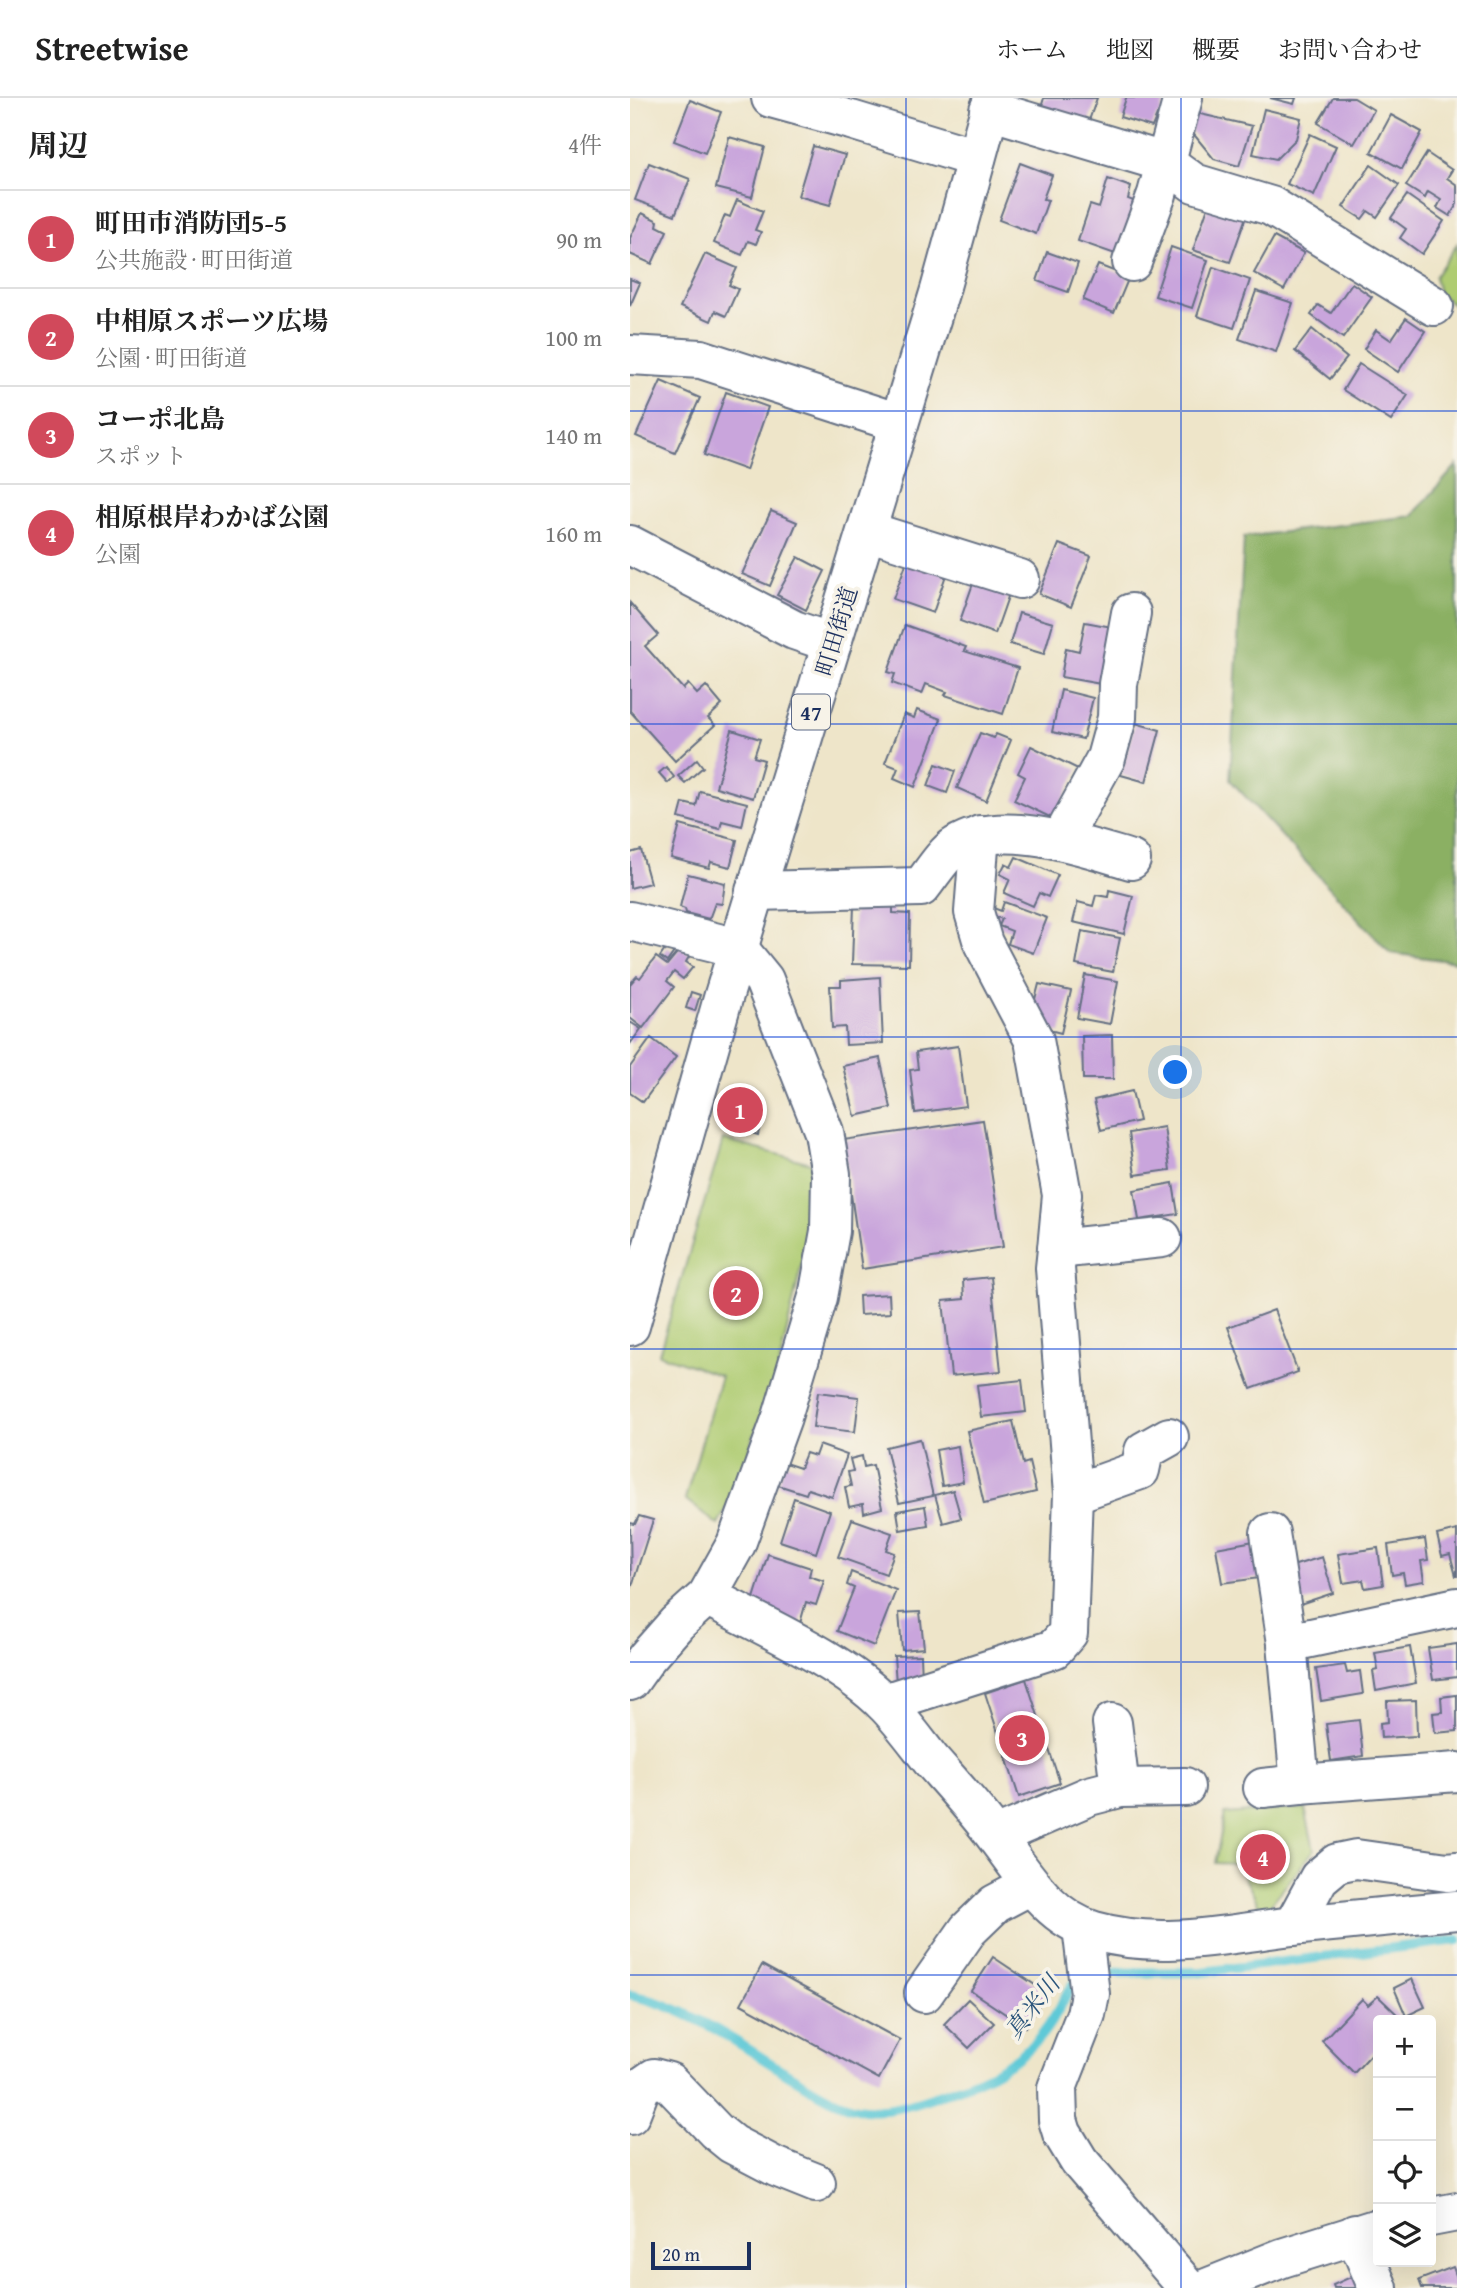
<!DOCTYPE html>
<html lang="ja">
<head>
<meta charset="utf-8">
<style>
  :root { --surface:#fff; --page:#f2f2f2; --text:#222; --muted:#767676; --line:#e0e0e0; --accent:#d1495b }
  body { margin:0; font-family:"Gentium Book Plus","Noto Serif JP",serif; background:var(--page); color:var(--text) }
  .controls { position:absolute; right:21px; bottom:21px; display:grid; overflow:hidden; border-radius:7px; box-shadow:0 7px 28px #0002 }
  .controls button { width:63px; height:63px; display:grid; place-items:center; padding:0; border:0; border-bottom:2px solid var(--line); background:var(--surface); color:var(--text); font:35px sans-serif }
  .scale { position:absolute; left:21px; bottom:18px; width:100px; box-sizing:border-box; padding-left:7px; border:4px solid #1b2f5e; border-top:0; font-size:19px; line-height:24px; white-space:nowrap; color:#1b2f5e; -webkit-text-stroke:5px #f7f3e8; paint-order:stroke }
  .you { position:absolute; left:546px; top:975px; width:24px; height:24px; margin:-18px; border:5px solid #fff; border-radius:50%; background:#1a73e8; box-shadow:0 0 0 10px #1a73e833 }
  .badge { display:grid; place-items:center; width:46px; height:46px; border-radius:50%; background:var(--accent); color:#fff; font-size:23px; font-weight:700 }
  .pin { position:absolute; translate:-50% -50%; border:4px solid #fff; box-shadow:0 2px 7px #0006 }
  .list { margin:0; padding:0; list-style:none }
  h2 { display:flex; justify-content:space-between; align-items:center; height:91px; margin:0; padding:0 28px; font-size:30px }
  h2 small { font-size:23px; font-weight:400; color:var(--muted) }
  .list li { display:grid; grid-template-columns:46px 1fr auto; gap:21px; align-items:center; box-sizing:border-box; height:98px; padding:0 28px; border-top:2px solid var(--line) }
  .list b { display:block; font-size:26px; white-space:nowrap }
  .list p { margin:0; font-size:23px; white-space:nowrap; color:var(--muted) }
  .list em { font-size:23px; font-style:normal; color:var(--muted) }
  .icon { flex:none; width:38px; height:38px; fill:none; stroke:currentColor; stroke-width:2; stroke-linecap:round; stroke-linejoin:round }
  .map { position:relative; flex:none; width:827px; height:2190px; overflow:hidden }
  header { display:flex; align-items:center; gap:42px; box-sizing:border-box; height:98px; padding:0 35px; background:var(--surface); border-bottom:2px solid var(--line) }
  header strong { font-size:33px }
  nav { display:flex; gap:38px; margin-inline-start:auto; font-size:24px }
  main { display:flex }
  aside { flex:1; background:var(--surface) }
  .map>svg:first-child { display:block }
</style>
</head>
<body>
<header>
<strong>Streetwise</strong>
<nav><a>ホーム</a><a>地図</a><a>概要</a><a>お問い合わせ</a></nav>
</header>
<main>
<aside>
<h2>周辺<small>4件</small></h2>
<ul class="list">
<li><span class="badge">1</span><div><b>町田市消防団5-5</b><p>公共施設 · 町田街道</p></div><em>90 m</em></li>
<li><span class="badge">2</span><div><b>中相原スポーツ広場</b><p>公園 · 町田街道</p></div><em>100 m</em></li>
<li><span class="badge">3</span><div><b>コーポ北島</b><p>スポット</p></div><em>140 m</em></li>
<li><span class="badge">4</span><div><b>相原根岸わかば公園</b><p>公園</p></div><em>160 m</em></li>
</ul>
</aside>
<div class="map">
<svg width="827" height="2190" viewBox="0 0 827 2190">
  <rect width="100%" height="100%" fill="#f7f3e8"/>
  <filter id="ink" filterUnits="userSpaceOnUse"><feTurbulence type="fractalNoise" baseFrequency=".0143" numOctaves="2"/><feDisplacementMap in="SourceGraphic" scale="14" xChannelSelector="R" yChannelSelector="G"/><feConvolveMatrix kernelMatrix="1 2 1 2 8 2 1 2 1" color-interpolation-filters="sRGB"/></filter>
  <filter id="wash" filterUnits="userSpaceOnUse"><feTurbulence type="fractalNoise" baseFrequency=".00686" numOctaves="4" result="noise"/><feDisplacementMap in="SourceGraphic" scale="28" xChannelSelector="R" yChannelSelector="G"/><feGaussianBlur stdDeviation="1.57" result="paint"/><feColorMatrix in="noise" values="0 0 0 0 0 0 0 0 0 0 0 0 0 0 0 0 0 1.4 0 .05"/><feComposite in="paint" operator="in"/></filter>
  <g filter="url(#wash)">
    <rect width="100%" height="100%" fill="#eee5c9"/>
    <g fill="#afcc72" stroke="#657e68" stroke-width="2">
      <path d="M827 146V209L809 196 805 179Z"/>
      <path d="M93 1042 181 1065 179 1133 147 1277 122 1343 115 1373 88 1427 55 1401 91 1278 29 1256Z"/>
      <path d="M675 1710 684 1752 633 1816 608 1766 585 1765 595 1716Z"/>
    </g>
    <path fill="#8bb064" stroke="#537061" stroke-width="2" d="M827 367V864L760 855 600 682 614 439 782 418Z"/>
    <g fill="none" stroke-linecap="round" stroke-linejoin="round">
      <g stroke="#5ec9d7" stroke-width="10">
        <path d="M466 1875 573 1874 827 1842"/>
        <path d="M0 1897C60 1909 110 1947 161 1978 184 1991 207 2008 234 2011 262 2014 290 2003 317 1994 355 1981 395 1963 418 1928 427 1915 434 1901 443 1887L449 1883"/>
      </g>
    </g>
    <g id="blocks">
      <g fill="#c9a5dc">
        <path d="M414 0H467L457 28 410 13Z"/>
        <path d="M496 0H536L530 17H527L522 29 490 19Z"/>
        <path d="M640 0H666L664 6Z"/>
        <path d="M703 0H724L744 12 724 46 688 25Z"/>
        <path d="M60 2 91 14 75 55 44 43Z"/>
        <path d="M634 11 671 20 666 41 646 61 623 56Z"/>
        <path d="M566 15 622 28 609 68 584 61 561 33Z"/>
        <path d="M761 17 792 34 772 71 741 54Z"/>
        <path d="M680 36 706 48 684 98 657 86Z"/>
        <path d="M99 39 135 49 122 99 86 90Z"/>
        <path d="M183 48 215 57 200 107 168 98Z"/>
        <path d="M797 55 822 72 817 80 827 87V106L820 118 807 110 811 102 798 94 795 100 776 88Z"/>
        <path d="M19 65 60 81 45 117 5 102Z"/>
        <path d="M390 65 422 77 413 101 418 102 406 136 369 122Z"/>
        <path d="M741 67 769 87 747 119 738 113 732 121 713 109Z"/>
        <path d="M478 81 501 89 498 101 506 104 488 157 448 143 460 107 469 110Z"/>
        <path d="M777 97 814 123 792 156 770 140 776 131 761 120Z"/>
        <path d="M107 102 133 113 125 132 131 134 126 146 118 143 112 157 84 145 95 117 100 119Z"/>
        <path d="M580 103 617 116 600 164 563 152Z"/>
        <path d="M12 115 28 123 27 128 37 133 22 166 0 156V140Z"/>
        <path d="M644 139 674 155 654 192 624 175Z"/>
        <path d="M541 149 578 162 562 210 525 198Z"/>
        <path d="M417 154 448 165 438 194 407 183Z"/>
        <path d="M75 156 107 170 99 187 108 191 96 218 85 213 81 223 50 209Z"/>
        <path d="M468 167 499 179 484 215 453 202Z"/>
        <path d="M583 169 620 182 604 230 567 218Z"/>
        <path d="M0 181 10 185 0 208Z"/>
        <path d="M722 185 742 199 713 240 681 217 688 207 701 215Z"/>
        <path d="M626 193 663 205 646 254 609 241Z"/>
        <path d="M776 220 795 233 768 274 734 251 746 232 761 242Z"/>
        <path d="M682 231 717 260 700 281 665 253Z"/>
        <path d="M729 266 778 297 761 323 713 292Z"/>
        <path d="M31 283 70 300 45 355 6 338Z"/>
        <path d="M96 294 138 309 116 372 74 357Z"/>
        <path d="M141 413 167 424 140 488 112 476Z"/>
        <path d="M429 446 461 458 441 509 409 496Z"/>
        <path d="M279 458 316 477 303 515 263 501Z"/>
        <path d="M168 459 195 473 176 512 147 497Z"/>
        <path d="M346 477 381 490 365 536 330 523Z"/>
        <path d="M0 505 28 537 15 548 53 591 58 586 67 596 76 588 92 607 78 620 85 627 45 663 0 613Z"/>
        <path d="M389 515 423 525 414 556 380 546Z"/>
        <path d="M455 524 482 529 471 586 431 579 436 550 449 553Z"/>
        <path d="M275 527 336 549 334 553 388 570 373 616 315 597 317 594 296 586 292 596 262 585 265 576 258 574Z"/>
        <path d="M431 592 463 600 453 641 422 634Z"/>
        <path d="M287 612 311 621 285 689 264 680 268 670 255 665 274 616 284 620Z"/>
        <path d="M505 625 530 632 516 684 491 677Z"/>
        <path d="M102 632 130 641 124 659 134 662 123 700 86 689Z"/>
        <path d="M350 635 364 640 366 636 381 642 356 703 327 690Z"/>
        <path d="M401 648 448 671 424 721 384 702 395 679 388 675Z"/>
        <path d="M67 661 73 669 55 685 48 678Z"/>
        <path d="M306 666 325 673 317 695 298 688Z"/>
        <path d="M36 669 44 679 38 685 29 675Z"/>
        <path d="M70 693 117 705 112 728 92 723 90 731 49 720 53 705 66 708Z"/>
        <path d="M50 727 107 742 100 769 81 764 79 770 41 760Z"/>
        <path d="M11 752 20 785 0 790V755Z"/>
        <path d="M386 759 428 777 418 799 409 795 403 808 374 795 380 781 370 776 375 766 381 769Z"/>
        <path d="M58 776 95 785 92 806 85 805 79 821 56 815 55 811 50 809Z"/>
        <path d="M479 792 503 798 494 836 443 824 448 804 463 808 466 797 478 799Z"/>
        <path d="M374 804 417 820 403 855 378 846 382 833 369 828 372 821 359 816 361 809 371 813Z"/>
        <path d="M224 807 263 808V815L280 816 279 867 222 866Z"/>
        <path d="M452 833 490 840 483 874 446 867Z"/>
        <path d="M37 849 44 854 37 864 30 859Z"/>
        <path d="M51 850 60 857 56 864 63 869 53 881 44 874 37 883 44 889 13 930 0 920V886L7 878 10 880 26 859 37 867Z"/>
        <path d="M455 877 488 883 480 926 447 920Z"/>
        <path d="M250 879 253 945 216 947 215 929 202 930 200 888H211V882Z"/>
        <path d="M409 886 441 893 431 935 408 929 412 915 402 913Z"/>
        <path d="M61 894 70 897 65 913 56 910Z"/>
        <path d="M0 924 11 931 0 946Z"/>
        <path d="M482 937 483 981H453L452 938Z"/>
        <path d="M21 940 46 959 13 1004 0 995V969Z"/>
        <path d="M328 948 336 1008 285 1015 280 972 288 971 286 954Z"/>
        <path d="M250 960 261 1010 225 1018 213 968Z"/>
        <path d="M101 991 130 1000 122 1025 130 1028 128 1037 90 1025Z"/>
        <path d="M502 993 509 1023 471 1032 464 1002Z"/>
        <path d="M353 1022 373 1149 232 1171 213 1042Z"/>
        <path d="M534 1029 540 1072 505 1077 499 1035Z"/>
        <path d="M543 1085 548 1116 509 1122 504 1092Z"/>
        <path d="M361 1179 371 1273 321 1278 313 1203 334 1201 333 1182Z"/>
        <path d="M259 1196 260 1215 230 1217 229 1198Z"/>
        <path d="M644 1212 668 1274 621 1291 598 1229Z"/>
        <path d="M392 1282 396 1314 351 1319 347 1287Z"/>
        <path d="M188 1294 229 1299 225 1334 183 1329Z"/>
        <path d="M383 1323 393 1366 399 1364 406 1394 354 1406 337 1333Z"/>
        <path d="M290 1341 303 1398 269 1405 256 1349Z"/>
        <path d="M189 1347 217 1357 202 1399 178 1391 176 1396 148 1387 155 1365 170 1370 176 1355 185 1358Z"/>
        <path d="M328 1348 333 1384 312 1388 306 1352Z"/>
        <path d="M232 1358 234 1369 243 1367 252 1410 234 1415 233 1406 219 1409 215 1389 221 1388 218 1374 223 1373 220 1361Z"/>
        <path d="M323 1392 331 1420 313 1425 305 1397Z"/>
        <path d="M164 1400 200 1413 186 1455 150 1443Z"/>
        <path d="M295 1408 298 1427 270 1432 267 1413Z"/>
        <path d="M9 1418 23 1422 1 1491 0 1425 5 1426Z"/>
        <path d="M222 1421 262 1435 256 1452 264 1455 256 1476 208 1459Z"/>
        <path d="M827 1432V1478H826L820 1456 812 1458 807 1437Z"/>
        <path d="M795 1441 798 1462 791 1463 794 1483 775 1486 773 1475 762 1477 758 1447Z"/>
        <path d="M624 1443 630 1480 592 1485 586 1450Z"/>
        <path d="M748 1450 753 1487 735 1490 733 1482 713 1485 708 1456Z"/>
        <path d="M138 1456 181 1470 179 1478 194 1483 186 1507 176 1504 169 1529 120 1513Z"/>
        <path d="M692 1459 703 1495 670 1506 659 1469Z"/>
        <path d="M221 1474 266 1492 244 1548 207 1533 224 1490 217 1487Z"/>
        <path d="M290 1514 294 1550 272 1552 269 1515Z"/>
        <path d="M827 1546V1579L803 1582 798 1550Z"/>
        <path d="M780 1549 786 1585 746 1593 743 1573 748 1572 745 1555Z"/>
        <path d="M291 1557 292 1583 266 1585 264 1558Z"/>
        <path d="M715 1567 717 1575 730 1573 733 1596 691 1603 686 1571Z"/>
        <path d="M396 1581 430 1685 389 1699 355 1595Z"/>
        <path d="M827 1597V1633L805 1635 803 1615 812 1614 811 1599Z"/>
        <path d="M786 1602 787 1638 751 1640 750 1625 758 1624 757 1603Z"/>
        <path d="M729 1622 733 1658 701 1663 696 1626Z"/>
        <path d="M363 1859 417 1895 395 1929 341 1893Z"/>
        <path d="M132 1867 270 1942 249 1981 111 1906Z"/>
        <path d="M782 1881 795 1909 776 1918 764 1890Z"/>
        <path d="M748 1898 773 1922H748V1949L724 1975 692 1943 732 1901 738 1907Z"/>
        <path d="M338 1901 364 1925 339 1950 314 1926Z"/>
        <path d="M823 2169 827 2180V2190H792L789 2182Z"/>
        <path d="M725 2177 730 2190H704L703 2187Z"/>
      </g>
    </g>
  </g>
  <g filter="url(#ink)">
    <use href="#blocks" fill-opacity="0" stroke="#656f83" stroke-width="2"/>
    <g fill="none" stroke-linecap="round" stroke-linejoin="round">
      <g stroke="#656f83" stroke-width="42">
        <g id="minor">
          <path d="M141 0 221 22 346 60"/>
          <path d="M359 12 537 65 564 85 641 108 804 208"/>
          <path d="M502 164 527 96 553 0"/>
          <path d="M0 257 71 261 269 325"/>
          <path d="M237 433 390 481"/>
          <path d="M0 447 164 532 202 545"/>
          <path d="M350 737 344 814 353 845 404 942 432 1097 427 1151 532 1140"/>
          <path d="M431 742 476 660 487 620 488 586 501 515"/>
          <path d="M125 793 291 789C300 778 314 755 326 748 371 719 453 748 501 762"/>
          <path d="M0 823 108 850 134 882 194 1034 201 1076 200 1133 188 1199 152 1319 106 1446 77 1498 47 1525 17 1559 0 1583"/>
          <path d="M443 1396 510 1372 514 1353 539 1339"/>
          <path d="M640 1435 657 1545"/>
          <path d="M77 1498C132 1528 210 1561 254 1605 271 1622 286 1643 301 1662 323 1687 346 1712 366 1739 394 1775 417 1819 464 1833 530 1852 597 1836 663 1828 718 1822 772 1817 827 1812"/>
          <path d="M827 1509 657 1545 670 1686 827 1674"/>
          <path d="M254 1605 424 1551 438 1535 443 1396 425 1170 427 1151"/>
          <path d="M482 1625 490 1690"/>
          <path d="M633 1690 670 1686"/>
          <path d="M366 1738 459 1698 490 1690 555 1689"/>
          <path d="M663 1828 689 1780 707 1765 726 1761 817 1774 827 1773"/>
          <path d="M452 1829 460 1896 456 1916 427 1990 428 2022 432 2035 449 2063 558 2190"/>
          <path d="M294 1895 338 1832 365 1806 401 1787"/>
          <path d="M0 2017 11 1989 24 1980 39 1984 86 2033 102 2046 146 2069 186 2085"/>
          <path d="M725 2136 748 2190"/>
        </g>
      </g>
      <g stroke="#656f83" stroke-width="42">
        <g id="major">
          <path d="M0 1228 94 897 310 192 363 0"/>
          <path d="M801 2119 827 2114"/>
          <path d="M577 2190 652 2160 748 2130"/>
        </g>
      </g>
      <use href="#minor" stroke="#fff" stroke-width="38"/>
      <use href="#major" stroke="#fff" stroke-width="38"/>
    </g>
  </g>
  <path fill="none" stroke="#1d4ed8" stroke-width="2" stroke-opacity="0.55" d="M276 0V2190M551 0V2190M0 313H827M0 626H827M0 939H827M0 1251H827M0 1564H827M0 1877H827"/>
  <g text-anchor="middle" dominant-baseline="central" stroke-width="7" stroke-linejoin="round" paint-order="stroke">
    <rect fill="#f7f3e8" stroke="#5d6a87" stroke-width="2" x="162" y="596.5" width="38" height="35" rx="5"/>
    <g font-size="21" font-weight="bold" fill="#1b2f5e">
      <text x="181" y="614">47</text>
    </g>
    <g font-size="23" fill="#1b2f5e" stroke="#f7f3e8">
      <text transform="translate(206 533) rotate(-73)">町田街道</text>
    </g>
    <g font-size="24" font-style="italic" fill="#2c567c" stroke="#f7f3e8">
      <text transform="translate(402 1909) rotate(-52)">真米川</text>
    </g>
  </g>
</svg>
<div class="controls">
<button>+</button>
<button>−</button>
<button><svg class="icon" aria-label="locate" viewBox="0 0 24 24"><circle cx="12" cy="12" r="6"/><path d="M12 2v4M12 18v4M2 12h4M18 12h4"/></svg></button>
<button><svg class="icon" aria-label="layers" viewBox="0 0 24 24"><path d="M12 4l9 5-9 5-9-5zM3 14l9 5 9-5"/></svg></button>
</div>
<div class="scale">20 m</div>
<div class="you"></div>
<div class="pin badge" style="left:110px;top:1012px">1</div>
<div class="pin badge" style="left:106px;top:1195px">2</div>
<div class="pin badge" style="left:392px;top:1640px">3</div>
<div class="pin badge" style="left:633px;top:1759px">4</div>
</div>
</main>
</body>
</html>
